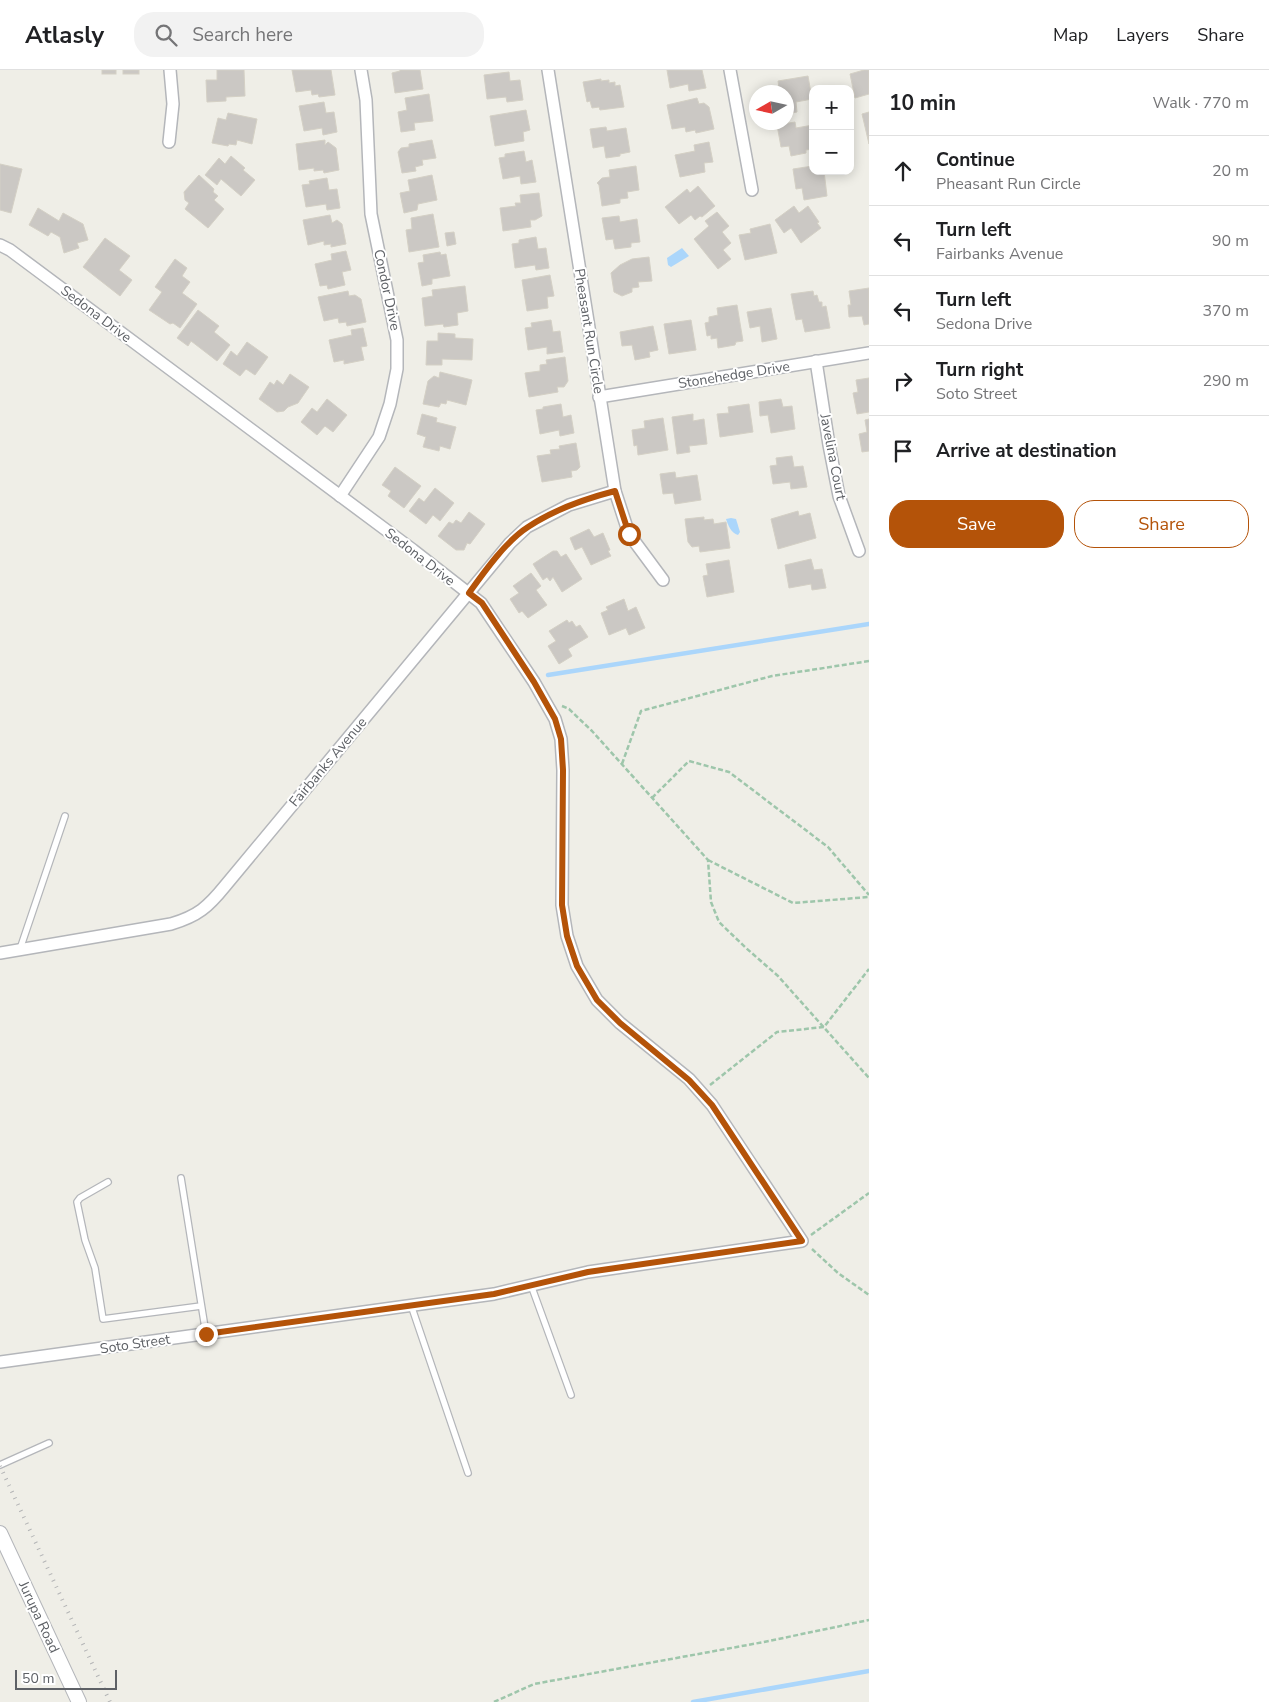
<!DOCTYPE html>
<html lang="en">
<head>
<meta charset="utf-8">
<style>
  :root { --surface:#fff; --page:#f2f2f2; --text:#202124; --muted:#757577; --line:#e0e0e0; --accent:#b45309 }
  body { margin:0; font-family:"Nunito Sans",sans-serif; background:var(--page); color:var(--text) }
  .controls { position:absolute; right:15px; top:15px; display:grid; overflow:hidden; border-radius:10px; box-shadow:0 2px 12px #0003 }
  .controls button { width:45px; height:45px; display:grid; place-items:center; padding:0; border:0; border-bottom:1px solid var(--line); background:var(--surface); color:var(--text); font:25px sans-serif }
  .compass { position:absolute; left:749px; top:15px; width:45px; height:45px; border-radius:50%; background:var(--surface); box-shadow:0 2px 12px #0003; rotate:261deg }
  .scale { position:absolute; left:15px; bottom:12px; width:102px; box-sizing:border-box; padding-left:5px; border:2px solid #5e6166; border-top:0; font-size:14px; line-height:18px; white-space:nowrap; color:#5e6166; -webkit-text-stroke:4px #fff; paint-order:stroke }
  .stop { position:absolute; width:15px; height:15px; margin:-11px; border:4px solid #b45309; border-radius:50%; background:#fff }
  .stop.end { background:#b45309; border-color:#fff; box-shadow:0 1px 5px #0008 }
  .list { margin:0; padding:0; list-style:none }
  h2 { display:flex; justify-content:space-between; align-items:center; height:65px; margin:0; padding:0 20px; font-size:21px }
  h2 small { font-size:16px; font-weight:400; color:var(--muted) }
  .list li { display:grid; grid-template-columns:32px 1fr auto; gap:15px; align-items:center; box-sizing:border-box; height:70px; padding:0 20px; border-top:1px solid var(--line) }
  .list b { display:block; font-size:19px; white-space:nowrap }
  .list p { margin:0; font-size:16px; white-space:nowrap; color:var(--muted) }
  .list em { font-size:16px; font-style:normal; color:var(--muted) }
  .actions { display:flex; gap:10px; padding:15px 20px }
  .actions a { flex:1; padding:11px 0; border:1px solid var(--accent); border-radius:20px; text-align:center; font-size:18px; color:var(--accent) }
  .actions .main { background:var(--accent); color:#fff }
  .icon { flex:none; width:28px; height:28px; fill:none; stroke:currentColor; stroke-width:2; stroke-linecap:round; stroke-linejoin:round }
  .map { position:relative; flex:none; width:869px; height:1632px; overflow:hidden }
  header { display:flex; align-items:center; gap:30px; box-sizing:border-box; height:70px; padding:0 25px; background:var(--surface); border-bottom:1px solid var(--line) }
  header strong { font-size:24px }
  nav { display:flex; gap:28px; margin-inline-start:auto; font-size:18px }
  .search { width:350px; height:45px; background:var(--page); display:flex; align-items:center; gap:12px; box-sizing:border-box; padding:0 18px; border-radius:20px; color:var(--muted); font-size:19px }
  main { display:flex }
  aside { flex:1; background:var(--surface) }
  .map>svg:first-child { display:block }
</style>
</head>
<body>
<header>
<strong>Atlasly</strong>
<div class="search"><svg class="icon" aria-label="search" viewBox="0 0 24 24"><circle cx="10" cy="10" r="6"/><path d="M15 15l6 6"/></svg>Search here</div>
<nav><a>Map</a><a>Layers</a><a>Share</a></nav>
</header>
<main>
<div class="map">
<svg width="869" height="1632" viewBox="0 0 869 1632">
  <rect width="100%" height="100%" fill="#efeee7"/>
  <g fill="#abd6fb">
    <path d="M682 178 689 186 671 197 668 195 667 188Z"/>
    <path d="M731 448 736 449 740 462 738 465C731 463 728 455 726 449Z"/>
  </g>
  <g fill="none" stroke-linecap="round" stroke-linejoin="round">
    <g stroke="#abd6fb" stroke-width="4.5">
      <path d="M548 605 869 554"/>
      <path d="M693 1632 869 1601"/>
    </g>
  </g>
  <g fill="#cbc8c4" stroke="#d4d0c5">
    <rect x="102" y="0" width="14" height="4"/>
    <rect x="123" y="0" width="16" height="4"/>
    <path d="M217 0H244L245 26 226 27V31L207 32 206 10H217Z"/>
    <path d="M292 0H331L335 25 319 27 318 24 312 25 311 20 296 22Z"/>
    <path d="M400 0H420L423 19 395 23 392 3 400 1Z"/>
    <path d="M667 0H702L706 18 689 21 688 14 670 18Z"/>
    <path d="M864 0H869V24L855 28 850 4Z"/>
    <path d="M509 2 510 11 520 10 523 30 507 32 506 27 487 29 484 5Z"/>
    <path d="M808 6 812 29 796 32 797 42 786 44V22H770L772 19 779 18 778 11Z"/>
    <path d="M601 9V11L609 10V13L615 12V16L620 15 624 37 600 40 599 37 592 38 590 31 587 32 583 12Z"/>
    <path d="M429 24 433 51 414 53 415 60 401 62 398 42 407 40 405 28Z"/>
    <path d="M697 28 699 34 704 33 709 37 714 59 696 63 695 60 686 62 685 57 672 59 667 35Z"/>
    <path d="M324 32 326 43 334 42 337 62 323 65 322 58 304 61 299 36Z"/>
    <path d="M526 40 530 60 523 62 524 71 495 76 490 46Z"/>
    <path d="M869 42V74L862 44Z"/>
    <path d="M228 43 257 49 252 74 237 70 236 75 229 74 228 76 212 73 218 48 226 50Z"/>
    <path d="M795 52 796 58 813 55V79L806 80V83L791 86 789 76 781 77 777 55Z"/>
    <path d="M606 57 607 61 626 58 630 82 620 84V86L606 88 604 76 593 78 590 59Z"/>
    <path d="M325 70V75L328 72 336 78 339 100 324 103 323 100 314 101V98L299 100 296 74Z"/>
    <path d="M432 70 436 88 422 90 423 95 415 97 416 101 402 103 398 82 401 78 409 77V74Z"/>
    <path d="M709 72 713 92 704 93 705 102 680 107 675 85 695 81 694 75Z"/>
    <path d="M524 81 526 92 532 90 536 112 521 114 520 106 503 109 499 88 505 87V84Z"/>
    <path d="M231 86 245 98 243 100 255 110 241 126 221 109 217 115 205 105 219 88 225 94Z"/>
    <path d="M0 94 22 99 11 143 0 140Z"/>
    <path d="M636 96 639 120 627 122 628 128 620 129V133L602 136 599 115 597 113 602 108 610 107 609 100Z"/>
    <path d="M813 96V101H824L827 126 804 130 802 118 796 119 793 99Z"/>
    <path d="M199 105 214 119 213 122 218 126 214 130 224 139 208 158 185 139 189 133 185 130 184 122Z"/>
    <path d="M432 105 437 130 418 134 417 140 404 143 400 123 410 121 408 110Z"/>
    <path d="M327 108 329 120 337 119 340 138 327 140 326 134 306 137 302 115 310 114 309 111Z"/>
    <path d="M698 116 715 136 702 147 700 146 695 150 691 145 679 154 665 137 687 119 690 123Z"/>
    <path d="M539 123 542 146 535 150H530L531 157 503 161 500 138 516 136 515 133H521L520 125Z"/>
    <path d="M794 136 799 143 808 136 819 152 817 153 821 158 801 173 791 158 784 163 775 150Z"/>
    <path d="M38 138 59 151 63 143 83 154 88 170 77 173 79 178 64 183 60 167 51 162 48 166 29 155Z"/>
    <path d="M717 142 729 156 722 162 731 173 723 180 731 189 718 199 694 169 709 156 705 151Z"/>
    <path d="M433 144 439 177 409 182 406 160 412 159 411 148Z"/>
    <path d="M330 145 332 153 337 150 342 154 346 174 331 177V174L324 175V171L308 175 303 150Z"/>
    <path d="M619 146 620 152 637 149 640 172 631 173V177L615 179 613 169 606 170 602 148Z"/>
    <path d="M770 154 777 183 745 190 739 165 751 163 750 159Z"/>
    <path d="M454 162 456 174 447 176 445 163Z"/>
    <path d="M536 167 538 179 546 178 549 198 536 200 535 195 515 198 512 174 519 173V170Z"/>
    <path d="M105 168 130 186 119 200 132 210 120 226 83 197Z"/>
    <path d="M346 181 351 200 342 202 345 215 328 219 327 215 320 216 315 194 332 190 331 184Z"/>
    <path d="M440 182 441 185 446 184 450 206 432 209V214L422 216 418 193 424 192 423 185Z"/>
    <path d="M649 187 652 211 638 212 639 217 632 218V222L622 226 614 222 611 203 620 195 632 189Z"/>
    <path d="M175 189 187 198 182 206 190 212 182 223 197 234 180 258 173 253 170 254 149 240 162 222 155 217Z"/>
    <path d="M550 205 554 226 547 227 548 238 527 241 522 210Z"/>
    <path d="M465 216 468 241 457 243 458 255 444 257 443 254 425 256 422 228 433 226 432 220Z"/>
    <path d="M869 218V254L864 255 862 246 849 247 848 235H851L849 221Z"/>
    <path d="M348 221 349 226 355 225 361 229 366 252 347 256 346 252 339 253 338 248 324 251 318 227Z"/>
    <path d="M813 221 814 226 817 225 819 232H822V237L826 236 830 258 805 262 802 249 796 250 791 224Z"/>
    <path d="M737 235 743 271 736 272 735 275 718 278 717 268 711 269V265L707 266 705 253 709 252V247L718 245 717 238Z"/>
    <path d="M771 238 777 269 762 272 760 256 750 258 747 242Z"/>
    <path d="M198 240 219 256 214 262 230 275 217 291 191 271 188 276 177 268Z"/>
    <path d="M551 250 553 262 560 261 563 282 547 284V277L528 280 525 258 532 257 531 253Z"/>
    <path d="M691 250 696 280 669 284 664 254Z"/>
    <path d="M653 256 658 280 649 282 650 287 635 290 632 275 622 276 620 262Z"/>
    <path d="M363 258 367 276 361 277 364 290 344 294V290L334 292 329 270 352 265 351 260Z"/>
    <path d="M438 263 455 264V268L473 269 472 290 442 289V295H426L427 271H438Z"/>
    <path d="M247 272 268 287 255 305 246 299 240 306 223 294 231 281 237 286Z"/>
    <path d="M565 287 568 311 564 317H557L558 322 529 327 525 303 540 301V295L547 294 546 290Z"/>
    <path d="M440 302 472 310 466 335 447 330 446 334 441 333 439 337 423 334 428 311 434 306 439 308Z"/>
    <path d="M290 304 309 317 298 333 288 337 284 341 277 342 259 329 270 312 274 315 277 310 283 315Z"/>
    <path d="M869 308V342L857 344 853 323 858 322 856 310Z"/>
    <path d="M327 329 347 345 333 362 325 356 317 365 301 352 312 338 317 342Z"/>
    <path d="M781 329 783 337 792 336 795 359 771 363 768 345 760 346 759 332Z"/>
    <path d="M561 334 563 347 571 345 574 363 560 366 559 360 540 364 536 340 543 339V337Z"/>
    <path d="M749 334 753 362 720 367 717 344 729 343 728 337Z"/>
    <path d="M422 344 437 348 436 352 456 357 450 379 440 376 439 381 423 377 426 367 417 364Z"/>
    <path d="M693 344V351L704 349 707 374 689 376 690 382 677 384 672 347Z"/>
    <path d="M663 348 668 380 638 385 637 375 634 376 632 360 645 358 644 351Z"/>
    <path d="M869 349V381L862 382 859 364 867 362 865 350Z"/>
    <path d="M576 373 580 397 577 400 571 401 572 407 542 412 537 386 551 384 550 380 560 379 559 376Z"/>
    <path d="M792 386 794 397 803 396 807 417 791 419 790 412 773 414 770 396 777 395 776 388Z"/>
    <path d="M395 397 421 416 404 438 388 426 391 421 382 415Z"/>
    <path d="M675 402 676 408 697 405 701 430 675 434 673 423 663 424 660 404Z"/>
    <path d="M435 418 454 433 440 451 433 445 426 454 409 441 419 428 424 432Z"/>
    <path d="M798 441 799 446 810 443 816 468 778 479 771 449Z"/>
    <path d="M469 442 485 454 470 474 467 473 464 480H456L438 466 449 452 453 454 456 450 461 453Z"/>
    <path d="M704 447V450L713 449 714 454 726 452 730 478 700 482 699 476 692 477 688 472 685 449Z"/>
    <path d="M589 459 594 467 603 463 610 480 608 481 611 486 591 495 582 477 575 480 570 468Z"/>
    <path d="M553 481H557L561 487 566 484 582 509 562 522 553 507 550 511 547 507 543 510 533 494Z"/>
    <path d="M811 489 814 500 822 499 826 518 812 520 811 514 789 518 785 495Z"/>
    <path d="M729 490 734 522 707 527 703 506 708 505 706 494Z"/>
    <path d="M531 503 541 516 536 520 547 535 528 548 522 541 519 543 510 529 519 523 513 516Z"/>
    <path d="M624 529 628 541 636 537 645 558 629 565 626 558 609 565 601 543 608 540 606 537Z"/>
    <path d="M567 550 569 553 572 551 576 557 580 555 588 567 568 579 572 586 559 594 548 576 556 571 549 561Z"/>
  </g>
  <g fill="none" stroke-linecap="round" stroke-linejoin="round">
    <g stroke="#b4b6ba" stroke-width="8">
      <g id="service">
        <path d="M20 879 65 746"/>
        <path d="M181 1108 206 1264"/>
        <path d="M108 1112 80 1128 77 1132 85 1170 95 1198 103 1249 201 1236"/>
        <path d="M531 1215 571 1325"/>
        <path d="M411 1235 468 1403"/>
        <path d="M0 1395 49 1373"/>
      </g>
    </g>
    <g stroke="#b4b6ba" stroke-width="14">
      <g id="minor">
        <path d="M548 0 615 421 629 464 663 510"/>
        <path d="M730 0 752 120"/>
        <path d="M169 72 173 34 170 0"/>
        <path d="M0 175 10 180 413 480 481 533 534 612 555 649 561 669 563 700 562 835 567 866 577 896 597 930 620 953 689 1009 712 1035 802 1171 588 1202 494 1224 0 1292"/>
        <path d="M816 291 829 375 839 426 859 481"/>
        <path d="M599 327 869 283"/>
        <path d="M340 426 379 367 390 334 397 299V270L371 144 366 30 361 0"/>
        <path d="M0 883 171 854C198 846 208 837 225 816L510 473 527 457 569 435 615 421"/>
      </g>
    </g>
    <g stroke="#b4b6ba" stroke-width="16">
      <path id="tertiary" d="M0 1463 79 1632"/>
    </g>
    <g stroke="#9ec6ab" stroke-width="2.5" stroke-dasharray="5 2.5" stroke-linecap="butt">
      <path d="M562 636 569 639 592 661 708 790 711 832 719 852 746 878 778 906 869 1008"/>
      <path d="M622 694 641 641 772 606 869 591"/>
      <path d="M652 728 689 691 729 702 828 777 869 825"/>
      <path d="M708 790 793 833 869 827"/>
      <path d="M710 1015 777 962 824 957 869 899"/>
      <path d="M811 1165 869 1123"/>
      <path d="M812 1179 838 1203 869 1225"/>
      <path d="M494 1632 534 1614 764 1572 869 1550"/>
    </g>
    <use href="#service" stroke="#fff" stroke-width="5.5"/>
    <use href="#minor" stroke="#fff" stroke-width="11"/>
    <use href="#tertiary" stroke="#fff" stroke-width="14"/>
    <path stroke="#b4b5b6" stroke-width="4" stroke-dasharray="1 6" stroke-linecap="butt" d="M0 1396 110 1632"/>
  </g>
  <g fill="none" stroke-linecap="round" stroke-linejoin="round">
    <path stroke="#b45309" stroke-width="6" d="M206 1264 494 1224 588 1202 802 1171 712 1035 689 1010 620 953 597 930 577 896 567 866 562 835 563 700 561 669 555 649 534 612 482 533 469 523C484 502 506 471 528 457 555 439 584 429 615 421L629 464"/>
  </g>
  <g text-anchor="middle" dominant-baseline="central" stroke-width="4" stroke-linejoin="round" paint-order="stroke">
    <g font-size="14" fill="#5e6166" stroke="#fff">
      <text transform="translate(387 220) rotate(78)">Condor Drive</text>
      <text transform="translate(96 244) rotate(37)">Sedona Drive</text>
      <text transform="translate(589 261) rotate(81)">Pheasant Run Circle</text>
      <text transform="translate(734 305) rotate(-9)">Stonehedge Drive</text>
      <text transform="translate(833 387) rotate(79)">Javelina Court</text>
      <text transform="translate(420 487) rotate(38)">Sedona Drive</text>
      <text transform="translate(328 692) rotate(-50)">Fairbanks Avenue</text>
      <text transform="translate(135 1274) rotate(-8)">Soto Street</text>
      <text transform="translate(39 1547) rotate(65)">Jurupa Road</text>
    </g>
  </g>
</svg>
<div class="controls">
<button>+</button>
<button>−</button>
</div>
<svg class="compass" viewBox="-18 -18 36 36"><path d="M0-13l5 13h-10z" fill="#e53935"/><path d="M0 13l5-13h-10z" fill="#757577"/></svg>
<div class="scale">50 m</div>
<div class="stop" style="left:629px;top:464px"></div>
<div class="stop end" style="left:206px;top:1264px"></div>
</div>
<aside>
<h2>10 min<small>Walk · 770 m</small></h2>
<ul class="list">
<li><svg class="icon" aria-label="ahead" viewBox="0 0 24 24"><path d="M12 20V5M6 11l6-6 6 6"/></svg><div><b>Continue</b><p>Pheasant Run Circle</p></div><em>20 m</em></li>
<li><svg class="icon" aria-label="left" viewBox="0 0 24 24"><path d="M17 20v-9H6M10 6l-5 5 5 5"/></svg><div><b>Turn left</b><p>Fairbanks Avenue</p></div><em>90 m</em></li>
<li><svg class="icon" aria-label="left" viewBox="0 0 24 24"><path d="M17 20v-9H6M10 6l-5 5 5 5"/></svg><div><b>Turn left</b><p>Sedona Drive</p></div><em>370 m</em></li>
<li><svg class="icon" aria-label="right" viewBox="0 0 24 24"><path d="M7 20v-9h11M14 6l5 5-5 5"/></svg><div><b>Turn right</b><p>Soto Street</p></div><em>290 m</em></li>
<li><svg class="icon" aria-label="arrive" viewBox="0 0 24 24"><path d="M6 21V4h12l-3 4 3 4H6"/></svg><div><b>Arrive at destination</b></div></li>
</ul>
<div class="actions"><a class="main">Save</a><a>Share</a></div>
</aside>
</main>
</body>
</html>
